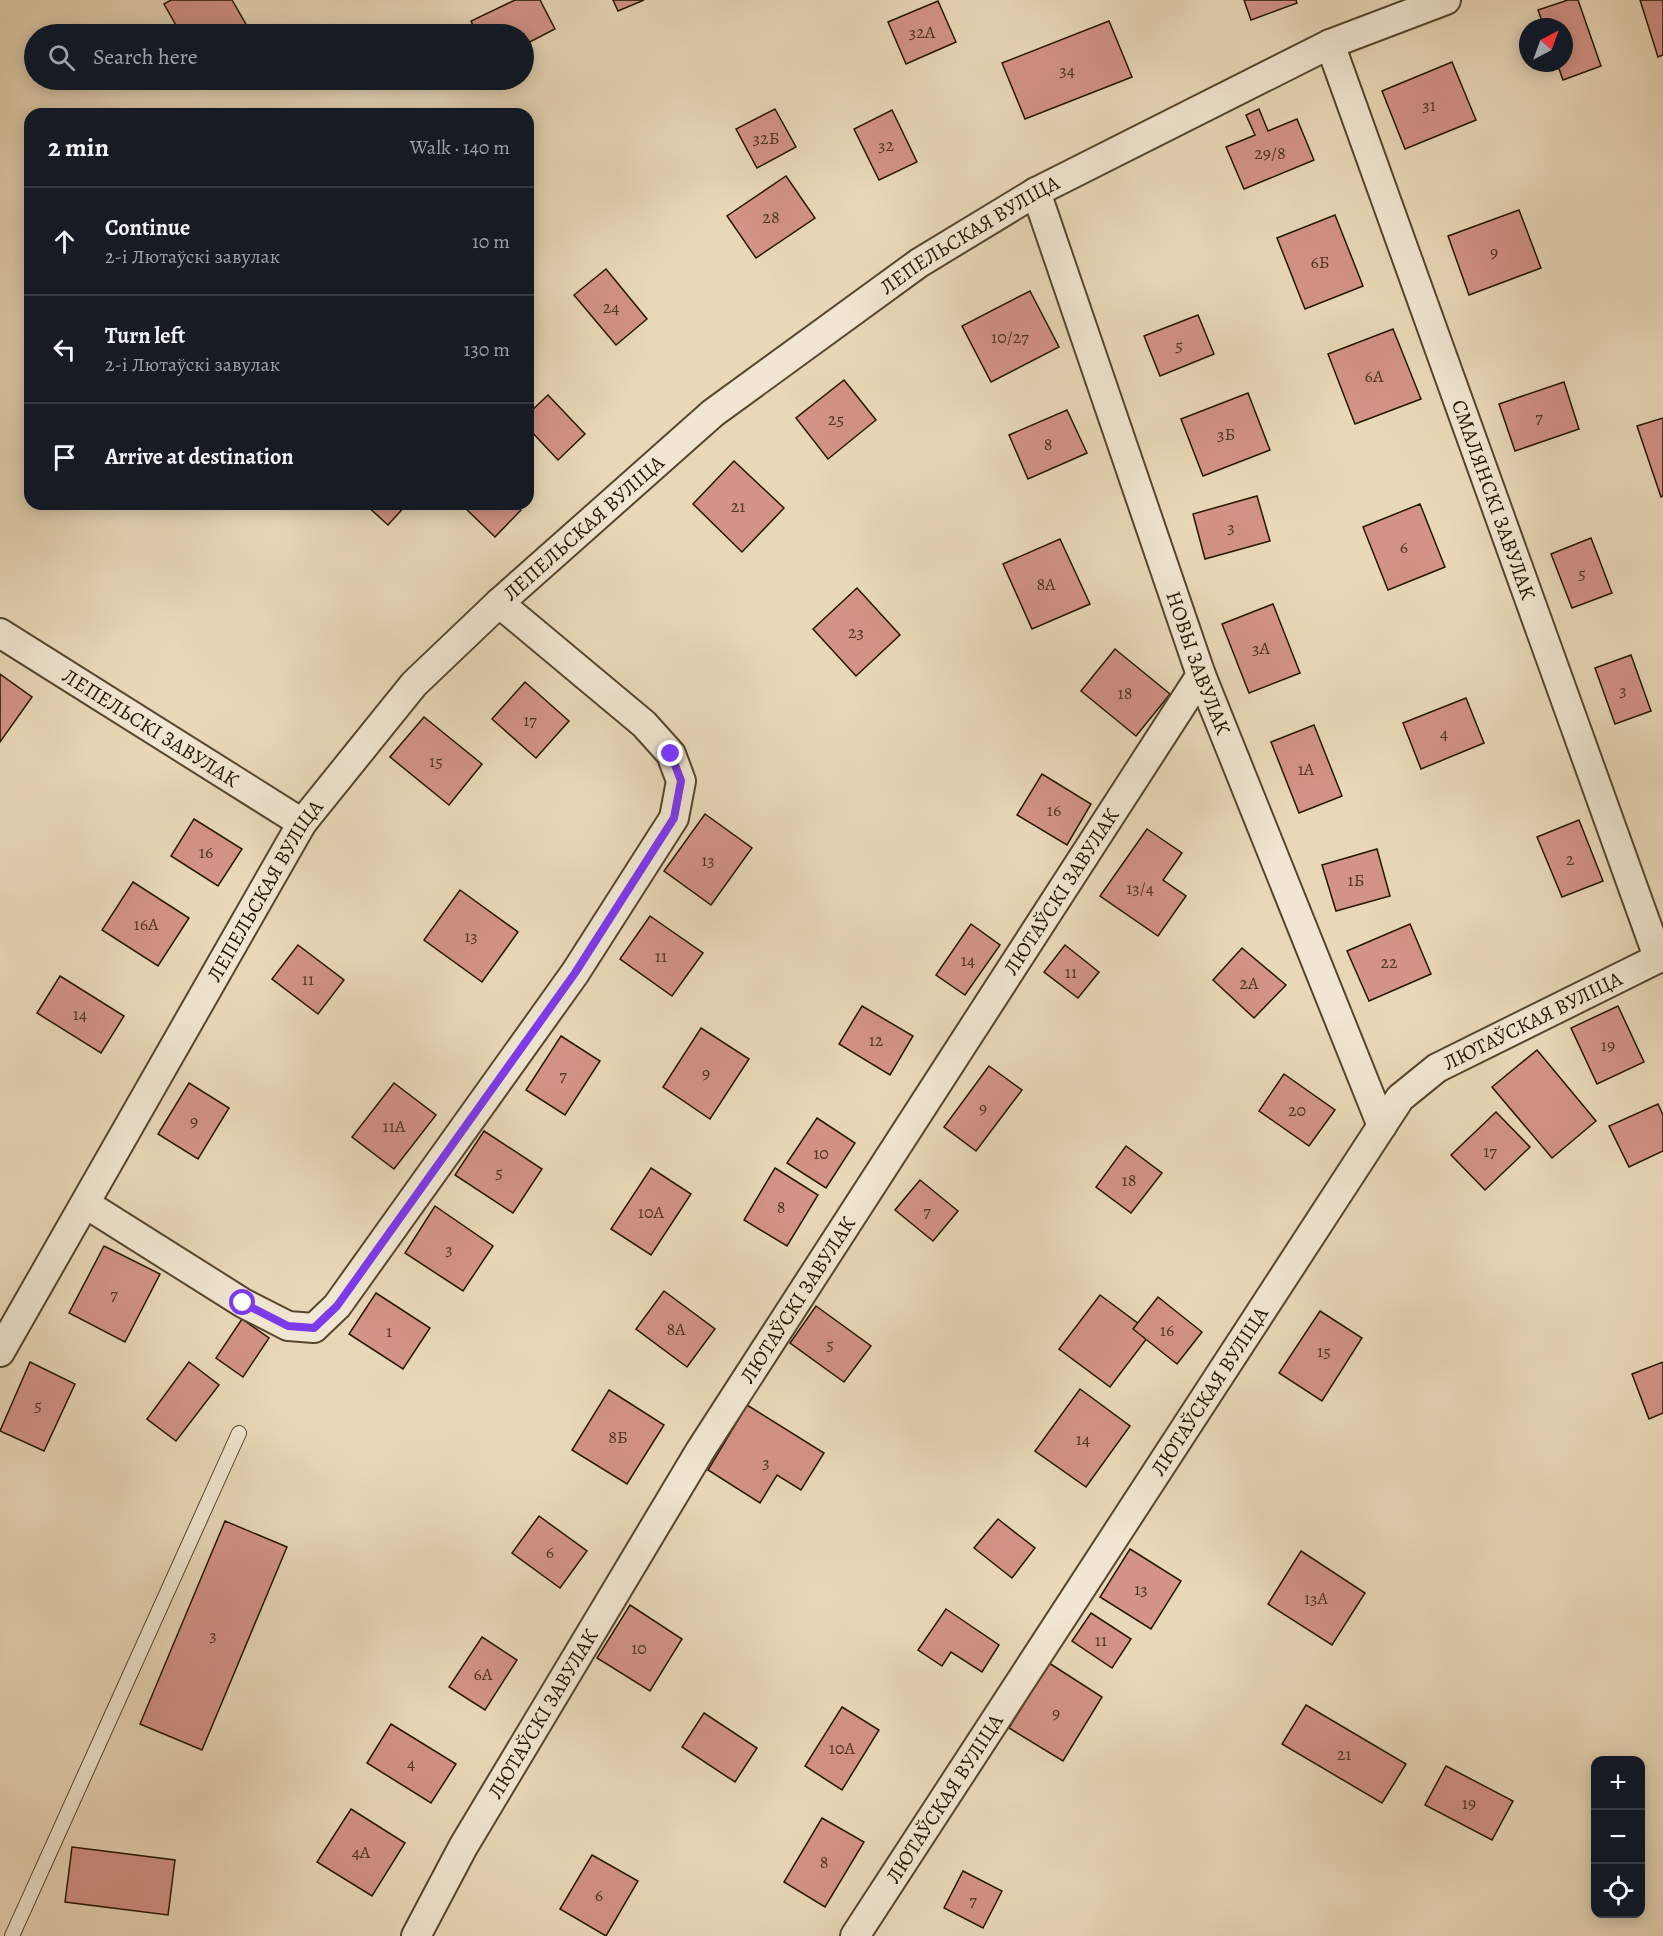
<!DOCTYPE html>
<html lang="en">
<head>
<meta charset="utf-8">
<style>
  :root { --surface:#171b24; --page:#20242c; --text:#f1f3f6; --muted:#9ea1a6; --line:#363941 }
  body { margin:0; font-family:Alegreya,serif; background:var(--page); color:var(--text) }
  .controls { position:absolute; right:18px; bottom:18px; display:grid; overflow:hidden; border-radius:12px; box-shadow:0 3px 15px #0003 }
  .controls button { width:54px; height:54px; display:grid; place-items:center; padding:0; border:0; border-bottom:2px solid var(--line); background:var(--surface); color:var(--text); font:30px sans-serif }
  .compass { position:absolute; left:1519px; top:18px; width:54px; height:54px; border-radius:50%; background:var(--surface); box-shadow:0 3px 15px #0003; rotate:41deg }
  .stop { position:absolute; width:18px; height:18px; margin:-14px; border:4px solid #7c3aed; border-radius:50%; background:#fff }
  .stop.end { background:#7c3aed; border-color:#fff; box-shadow:0 2px 6px #0008 }
  .list { margin:0; padding:0; list-style:none }
  h2 { display:flex; justify-content:space-between; align-items:center; height:78px; margin:0; padding:0 24px; font-size:26px }
  h2 small { font-size:20px; font-weight:400; color:var(--muted) }
  .list li { display:grid; grid-template-columns:39px 1fr auto; gap:18px; align-items:center; box-sizing:border-box; height:108px; padding:0 24px; border-top:2px solid var(--line) }
  .list b { display:block; font-size:22px; white-space:nowrap }
  .list p { margin:0; font-size:20px; white-space:nowrap; color:var(--muted) }
  .list em { font-size:20px; font-style:normal; color:var(--muted) }
  .icon { flex:none; width:33px; height:33px; fill:none; stroke:currentColor; stroke-width:2; stroke-linecap:round; stroke-linejoin:round }
  .map { position:relative; flex:none; width:1663px; height:1936px; overflow:hidden }
  .search { position:absolute; background:var(--surface); box-shadow:0 3px 15px #0003; left:24px; top:24px; width:510px; height:66px; display:flex; align-items:center; gap:15px; box-sizing:border-box; padding:0 21px; border-radius:33px; color:var(--muted); font-size:22px }
  .panel { position:absolute; background:var(--surface); box-shadow:0 3px 15px #0003; left:24px; top:108px; width:510px; height:402px; border-radius:18px }
  .map>svg:first-child { display:block }
</style>
</head>
<body>
<div class="map">
<svg width="1663" height="1936" viewBox="0 0 1663 1936">
  <rect width="100%" height="100%" fill="#e9d8b8"/>
  <filter id="stains"><feTurbulence type="fractalNoise" baseFrequency=".00333" numOctaves="4"/><feColorMatrix values="0 0 0 0 .2 0 0 0 0 .09 0 0 0 0 .02 0 0 0 .5 -.17"/></filter>
  <radialGradient id="worn" r=".72"><stop offset=".6" stop-color="#630" stop-opacity="0"/><stop offset="1" stop-color="#630" stop-opacity=".3"/></radialGradient>
  <g fill="#d39386" stroke="#251600" stroke-width="1.5">
    <path d="M171 0H232L247 26 233 34H181L164 4Z"/>
    <path d="M515 0H540L555 29 524 45V34H477L471 21Z"/>
    <path d="M613 0H644L618 11Z"/>
    <path d="M1244 0H1296L1297 3 1251 20Z"/>
    <path d="M1568 0H1578L1601 66 1563 80 1557 63H1564V27H1544L1538 10Z"/>
    <path d="M1640 0H1663V55L1658 57Z"/>
    <path d="M938 1 956 42 906 64 888 22Z"/>
    <path d="M1109 21 1132 77 1025 119 1002 63Z"/>
    <path d="M1452 62 1476 120 1405 149 1382 91Z"/>
    <path d="M775 109 796 147 757 168 736 129Z"/>
    <path d="M1259 109 1268 131 1297 119 1314 160 1244 189 1226 147 1255 135 1246 115Z"/>
    <path d="M892 110 917 162 879 180 854 129Z"/>
    <path d="M786 176 815 218 756 258 727 216Z"/>
    <path d="M1519 210 1541 268 1469 295 1448 236Z"/>
    <path d="M1335 215 1363 286 1305 309 1277 238Z"/>
    <path d="M606 269 647 319 616 345 574 295Z"/>
    <path d="M1030 291 1059 347 991 382 962 326Z"/>
    <path d="M1198 315 1214 354 1160 376 1144 336Z"/>
    <path d="M1393 329 1421 399 1355 424 1328 354Z"/>
    <path d="M844 380 876 420 828 459 796 418Z"/>
    <path d="M1564 382 1579 429 1515 451 1499 404Z"/>
    <path d="M1248 393 1270 450 1203 476 1181 419Z"/>
    <path d="M548 395 585 434 558 460 528 428V414Z"/>
    <path d="M1067 410 1087 453 1028 479 1009 435Z"/>
    <path d="M1663 418V496L1661 497 1637 426Z"/>
    <path d="M734 461 784 508 742 552 693 504Z"/>
    <path d="M1257 496 1270 541 1205 559 1193 514Z"/>
    <path d="M365 504H407L388 525Z"/>
    <path d="M461 504H515L521 510 495 537Z"/>
    <path d="M1420 504 1445 567 1388 590 1363 527Z"/>
    <path d="M1591 538 1612 593 1572 608 1551 554Z"/>
    <path d="M1060 539 1090 604 1032 629 1003 564Z"/>
    <path d="M857 588 900 635 856 676 813 629Z"/>
    <path d="M1273 604 1300 673 1249 693 1222 624Z"/>
    <path d="M1115 649 1170 694 1136 736 1081 691Z"/>
    <path d="M1631 655 1651 711 1615 724 1595 668Z"/>
    <path d="M0 674 32 697 0 742Z"/>
    <path d="M525 682 569 721 536 758 492 719Z"/>
    <path d="M1466 698 1484 743 1421 769 1403 723Z"/>
    <path d="M424 717 482 764 449 805 390 757Z"/>
    <path d="M1314 725 1342 796 1299 813 1271 742Z"/>
    <path d="M1042 774 1091 804 1067 845 1017 815Z"/>
    <path d="M705 814 752 848 711 905 664 871Z"/>
    <path d="M194 819 242 849 218 886 171 856Z"/>
    <path d="M1579 820 1603 881 1562 897 1537 837Z"/>
    <path d="M1147 829 1182 853 1163 880 1186 896 1158 936 1100 896Z"/>
    <path d="M1377 849 1390 896 1336 911 1322 865Z"/>
    <path d="M133 882 189 918 158 966 102 930Z"/>
    <path d="M460 890 518 932 482 982 424 940Z"/>
    <path d="M650 916 703 953 672 996 620 959Z"/>
    <path d="M971 924 1000 945 965 995 936 975Z"/>
    <path d="M1410 924 1431 974 1369 1001 1347 951Z"/>
    <path d="M298 945 344 980 318 1014 272 979Z"/>
    <path d="M1065 945 1099 972 1078 998 1044 972Z"/>
    <path d="M1242 948 1286 985 1254 1018 1213 980Z"/>
    <path d="M60 976 124 1016 101 1053 37 1013Z"/>
    <path d="M862 1006 913 1036 890 1075 839 1044Z"/>
    <path d="M1618 1006 1644 1062 1597 1084 1571 1028Z"/>
    <path d="M701 1028 749 1059 710 1119 663 1087Z"/>
    <path d="M561 1036 600 1061 565 1115 526 1090Z"/>
    <path d="M1537 1050 1596 1121 1552 1158 1492 1087Z"/>
    <path d="M989 1066 1022 1090 976 1151 944 1127Z"/>
    <path d="M1284 1074 1335 1110 1309 1146 1259 1111Z"/>
    <path d="M189 1083 229 1108 198 1159 158 1134Z"/>
    <path d="M394 1083 436 1115 394 1169 352 1137Z"/>
    <path d="M1658 1104 1663 1115V1151L1629 1167 1609 1126Z"/>
    <path d="M1496 1112 1530 1147 1485 1190 1451 1155Z"/>
    <path d="M817 1118 855 1143 826 1188 787 1163Z"/>
    <path d="M484 1131 542 1169 513 1213 455 1175Z"/>
    <path d="M1126 1146 1162 1173 1131 1213 1096 1187Z"/>
    <path d="M651 1168 691 1194 651 1255 611 1229Z"/>
    <path d="M775 1168 818 1195 787 1246 744 1220Z"/>
    <path d="M920 1180 958 1211 933 1241 895 1210Z"/>
    <path d="M435 1206 493 1246 463 1291 405 1253Z"/>
    <path d="M104 1246 160 1274 125 1342 69 1313Z"/>
    <path d="M664 1291 715 1329 687 1367 636 1329Z"/>
    <path d="M376 1293 430 1328 403 1369 349 1334Z"/>
    <path d="M1100 1295 1151 1333 1110 1387 1059 1349Z"/>
    <path d="M1158 1297 1202 1332 1177 1364 1133 1329Z"/>
    <path d="M816 1306 871 1346 844 1382 790 1343Z"/>
    <path d="M1320 1311 1362 1338 1322 1401 1279 1373Z"/>
    <path d="M242 1319 269 1338 243 1377 216 1358Z"/>
    <path d="M30 1362 75 1384 44 1451 0 1431Z"/>
    <path d="M189 1362 219 1385 176 1441 147 1419Z"/>
    <path d="M1663 1362V1413L1649 1419 1632 1374Z"/>
    <path d="M1080 1389 1130 1426 1086 1487 1035 1451Z"/>
    <path d="M609 1390 664 1425 627 1484 572 1450Z"/>
    <path d="M747 1405 824 1453 801 1490 777 1475 760 1503 708 1470Z"/>
    <path d="M539 1516 587 1551 560 1588 512 1553Z"/>
    <path d="M998 1519 1035 1548 1012 1578 974 1548Z"/>
    <path d="M225 1521 287 1547 202 1750 140 1724Z"/>
    <path d="M1130 1549 1181 1581 1151 1629 1100 1597Z"/>
    <path d="M1301 1551 1365 1593 1332 1645 1268 1604Z"/>
    <path d="M630 1605 682 1639 650 1691 597 1658Z"/>
    <path d="M946 1609 999 1645 982 1672 951 1652 942 1666 918 1650Z"/>
    <path d="M1091 1613 1131 1639 1112 1668 1072 1641Z"/>
    <path d="M482 1637 517 1660 485 1710 449 1687Z"/>
    <path d="M1049 1663 1102 1697 1063 1761 1009 1728Z"/>
    <path d="M1306 1705 1406 1764 1382 1803 1282 1744Z"/>
    <path d="M842 1707 879 1730 842 1790 805 1766Z"/>
    <path d="M704 1713 757 1748 735 1782 682 1747Z"/>
    <path d="M391 1724 456 1764 431 1803 367 1763Z"/>
    <path d="M1446 1766 1513 1801 1492 1840 1425 1805Z"/>
    <path d="M351 1809 405 1843 372 1896 317 1862Z"/>
    <path d="M822 1818 864 1842 825 1907 784 1882Z"/>
    <path d="M72 1847 175 1860 168 1915 65 1902Z"/>
    <path d="M592 1855 638 1881 606 1936 560 1909Z"/>
    <path d="M963 1871 1002 1891 983 1928 944 1908Z"/>
  </g>
  <g fill="none" stroke-linecap="round" stroke-linejoin="round">
    <g stroke="#56462e" stroke-width="16">
      <path id="service" d="M12 1936 239 1433"/>
    </g>
    <g stroke="#56462e" stroke-width="32">
      <g id="minor">
        <path id="s1" d="M1330 44 1658 957"/>
        <path id="s2" d="M1036 192 1201 675 1382 1126"/>
        <path id="s3" d="M0 633 302 823"/>
        <path d="M86 1204 243 1303 288 1326 314 1328 337 1306 575 973 674 818 681 781 671 754 644 724 499 603"/>
        <path id="s4" d="M0 1352 302 823 414 684 499 603 713 413 919 263 1036 192 1330 44 1446 0"/>
        <path id="s5" d="M416 1936 463 1847 700 1451 1201 675"/>
        <path id="s6" d="M855 1936 1400 1098 1437 1068 1663 956"/>
      </g>
    </g>
    <use href="#service" stroke="#f1e6d1" stroke-width="14"/>
    <use href="#minor" stroke="#f1e6d1" stroke-width="28"/>
  </g>
  <g fill="none" stroke-linecap="round" stroke-linejoin="round">
    <path stroke="#7c3aed" stroke-width="8" d="M243 1303 288 1326 314 1328 337 1306 575 973 674 818 681 781 671 754"/>
  </g>
  <g text-anchor="middle" dominant-baseline="central" stroke-width="5" stroke-linejoin="round" paint-order="stroke">
    <g font-size="18" fill="#503522">
      <text x="922" y="32">32А</text>
      <text x="1067" y="70">34</text>
      <text x="1429" y="105">31</text>
      <text x="766" y="138">32Б</text>
      <text x="886" y="145">32</text>
      <text x="1270" y="153">29/8</text>
      <text x="771" y="217">28</text>
      <text x="1494" y="252">9</text>
      <text x="1320" y="262">6Б</text>
      <text x="611" y="307">24</text>
      <text x="1010" y="337">10/27</text>
      <text x="1179" y="345">5</text>
      <text x="1374" y="376">6А</text>
      <text x="1539" y="417">7</text>
      <text x="836" y="419">25</text>
      <text x="1226" y="434">3Б</text>
      <text x="1048" y="444">8</text>
      <text x="738" y="506">21</text>
      <text x="1231" y="527">3</text>
      <text x="1404" y="547">6</text>
      <text x="1582" y="573">5</text>
      <text x="1046" y="584">8А</text>
      <text x="856" y="632">23</text>
      <text x="1261" y="648">3А</text>
      <text x="1623" y="690">3</text>
      <text x="1125" y="693">18</text>
      <text x="530" y="720">17</text>
      <text x="1444" y="733">4</text>
      <text x="436" y="761">15</text>
      <text x="1306" y="769">1А</text>
      <text x="1054" y="810">16</text>
      <text x="206" y="852">16</text>
      <text x="1570" y="859">2</text>
      <text x="708" y="860">13</text>
      <text x="1356" y="880">1Б</text>
      <text x="1140" y="888">13/4</text>
      <text x="146" y="924">16А</text>
      <text x="471" y="936">13</text>
      <text x="661" y="956">11</text>
      <text x="968" y="960">14</text>
      <text x="1389" y="962">22</text>
      <text x="1071" y="972">11</text>
      <text x="308" y="979">11</text>
      <text x="1249" y="983">2А</text>
      <text x="80" y="1014">14</text>
      <text x="876" y="1040">12</text>
      <text x="1608" y="1045">19</text>
      <text x="706" y="1073">9</text>
      <text x="563" y="1075">7</text>
      <text x="983" y="1108">9</text>
      <text x="1297" y="1110">20</text>
      <text x="194" y="1121">9</text>
      <text x="394" y="1126">11А</text>
      <text x="1490" y="1151">17</text>
      <text x="821" y="1153">10</text>
      <text x="499" y="1172">5</text>
      <text x="1129" y="1180">18</text>
      <text x="781" y="1207">8</text>
      <text x="927" y="1211">7</text>
      <text x="651" y="1212">10А</text>
      <text x="449" y="1249">3</text>
      <text x="114" y="1294">7</text>
      <text x="676" y="1329">8А</text>
      <text x="1167" y="1330">16</text>
      <text x="389" y="1331">1</text>
      <text x="830" y="1344">5</text>
      <text x="1324" y="1351">15</text>
      <text x="38" y="1405">5</text>
      <text x="618" y="1437">8Б</text>
      <text x="1083" y="1439">14</text>
      <text x="766" y="1462">3</text>
      <text x="550" y="1552">6</text>
      <text x="1141" y="1589">13</text>
      <text x="1316" y="1598">13А</text>
      <text x="213" y="1635">3</text>
      <text x="1101" y="1640">11</text>
      <text x="639" y="1648">10</text>
      <text x="483" y="1674">6А</text>
      <text x="1056" y="1713">9</text>
      <text x="842" y="1748">10А</text>
      <text x="1344" y="1754">21</text>
      <text x="411" y="1763">4</text>
      <text x="1469" y="1803">19</text>
      <text x="361" y="1852">4А</text>
      <text x="824" y="1862">8</text>
      <text x="599" y="1895">6</text>
      <text x="973" y="1900">7</text>
    </g>
    <g font-size="21" fill="#251600" stroke="#f1e6d1">
      <text stroke="none"><textPath href="#s4" startOffset="1504">ЛЕПЕЛЬСКАЯ ВУЛІЦА</textPath></text>
      <text stroke="none"><textPath href="#s1" startOffset="484">СМАЛЯНСКІ ЗАВУЛАК</textPath></text>
      <text stroke="none"><textPath href="#s4" startOffset="1018">ЛЕПЕЛЬСКАЯ ВУЛІЦА</textPath></text>
      <text stroke="none"><textPath href="#s2" startOffset="498">НОВЫ ЗАВУЛАК</textPath></text>
      <text stroke="none"><textPath href="#s3" startOffset="178">ЛЕПЕЛЬСКІ ЗАВУЛАК</textPath></text>
      <text stroke="none"><textPath href="#s5" startOffset="1228">ЛЮТАЎСКІ ЗАВУЛАК</textPath></text>
      <text stroke="none"><textPath href="#s4" startOffset="532">ЛЕПЕЛЬСКАЯ ВУЛІЦА</textPath></text>
      <text stroke="none"><textPath href="#s6" startOffset="1154">ЛЮТАЎСКАЯ ВУЛІЦА</textPath></text>
      <text stroke="none"><textPath href="#s5" startOffset="742">ЛЮТАЎСКІ ЗАВУЛАК</textPath></text>
      <text stroke="none"><textPath href="#s6" startOffset="650">ЛЮТАЎСКАЯ ВУЛІЦА</textPath></text>
      <text stroke="none"><textPath href="#s5" startOffset="256">ЛЮТАЎСКІ ЗАВУЛАК</textPath></text>
      <text stroke="none"><textPath href="#s6" startOffset="164">ЛЮТАЎСКАЯ ВУЛІЦА</textPath></text>
    </g>
  </g>
  <rect width="100%" height="100%" filter="url(#stains)"/>
  <rect width="100%" height="100%" fill="url(#worn)"/>
</svg>
<div class="controls">
<button>+</button>
<button>−</button>
<button><svg class="icon" aria-label="locate" viewBox="0 0 24 24"><circle cx="12" cy="12" r="6"/><path d="M12 2v4M12 18v4M2 12h4M18 12h4"/></svg></button>
</div>
<svg class="compass" viewBox="-18 -18 36 36"><path d="M0-13l5 13h-10z" fill="#e53935"/><path d="M0 13l5-13h-10z" fill="#9ea1a6"/></svg>
<div class="stop" style="left:243px;top:1303px"></div>
<div class="stop end" style="left:671px;top:754px"></div>
<div class="search"><svg class="icon" aria-label="search" viewBox="0 0 24 24"><circle cx="10" cy="10" r="6"/><path d="M15 15l6 6"/></svg>Search here</div>
<section class="panel">
<h2>2 min<small>Walk · 140 m</small></h2>
<ul class="list">
<li><svg class="icon" aria-label="ahead" viewBox="0 0 24 24"><path d="M12 20V5M6 11l6-6 6 6"/></svg><div><b>Continue</b><p>2-і Лютаўскі завулак</p></div><em>10 m</em></li>
<li><svg class="icon" aria-label="left" viewBox="0 0 24 24"><path d="M17 20v-9H6M10 6l-5 5 5 5"/></svg><div><b>Turn left</b><p>2-і Лютаўскі завулак</p></div><em>130 m</em></li>
<li><svg class="icon" aria-label="arrive" viewBox="0 0 24 24"><path d="M6 21V4h12l-3 4 3 4H6"/></svg><div><b>Arrive at destination</b></div></li>
</ul>
</section>
</div>
</body>
</html>
